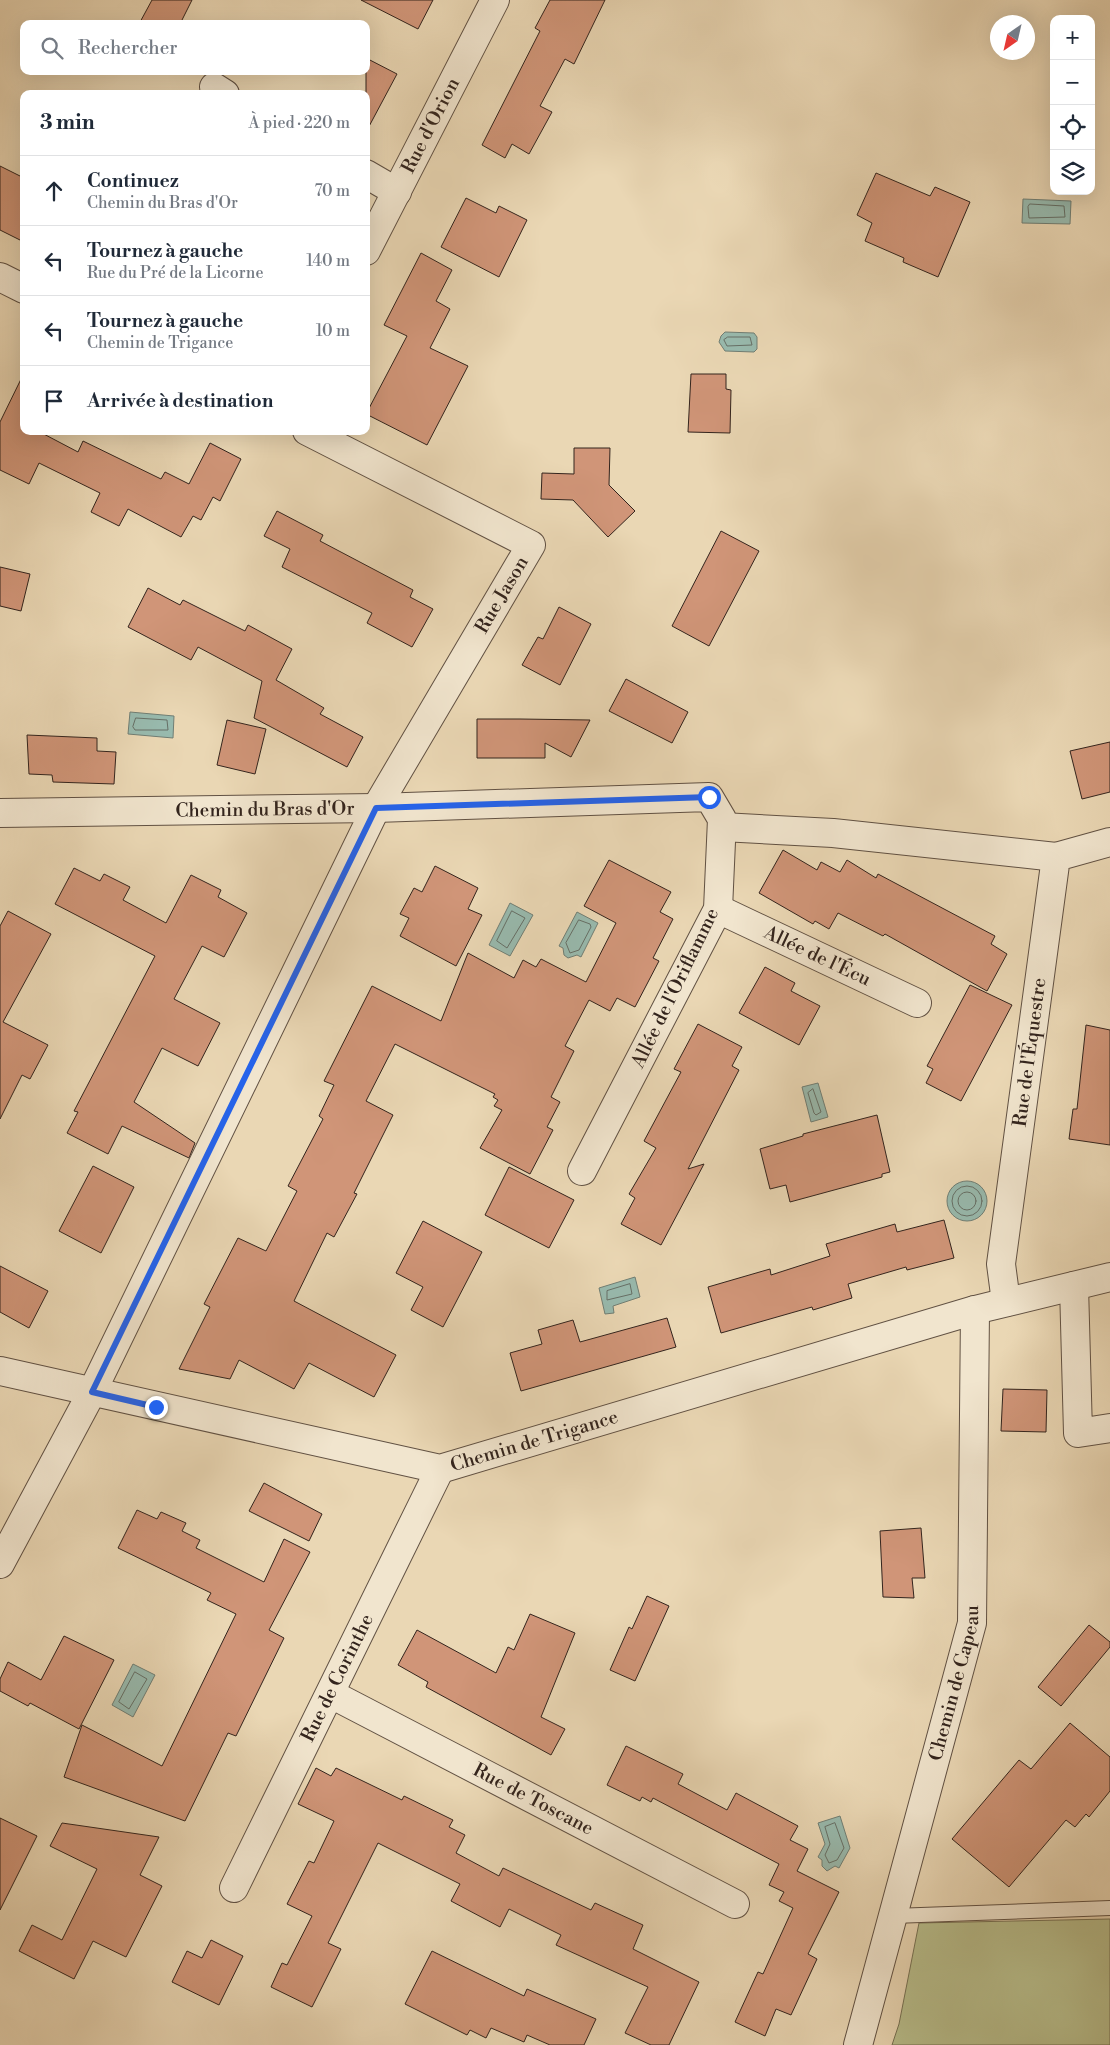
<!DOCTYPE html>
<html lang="fr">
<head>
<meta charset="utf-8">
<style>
  :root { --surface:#fff; --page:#f2f2f3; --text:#1f2937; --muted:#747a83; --line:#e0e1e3 }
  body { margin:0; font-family:"Libre Bodoni",serif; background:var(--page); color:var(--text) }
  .controls { position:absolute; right:15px; top:15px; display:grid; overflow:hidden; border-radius:10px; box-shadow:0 5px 20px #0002 }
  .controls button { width:45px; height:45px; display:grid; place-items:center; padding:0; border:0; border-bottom:1px solid var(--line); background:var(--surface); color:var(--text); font:25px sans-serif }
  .compass { position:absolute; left:990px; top:15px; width:45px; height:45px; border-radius:50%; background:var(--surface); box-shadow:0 5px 20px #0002; rotate:214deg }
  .stop { position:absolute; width:15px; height:15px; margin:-11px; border:4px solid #2563eb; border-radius:50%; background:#fff }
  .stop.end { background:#2563eb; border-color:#fff; box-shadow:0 1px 5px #0008 }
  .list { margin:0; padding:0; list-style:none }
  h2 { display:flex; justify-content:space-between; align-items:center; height:65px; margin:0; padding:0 20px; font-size:21px }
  h2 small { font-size:16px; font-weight:400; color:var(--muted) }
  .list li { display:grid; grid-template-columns:32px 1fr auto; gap:15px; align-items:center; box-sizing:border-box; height:70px; padding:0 20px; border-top:1px solid var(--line) }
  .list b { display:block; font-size:19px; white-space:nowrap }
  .list p { margin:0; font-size:16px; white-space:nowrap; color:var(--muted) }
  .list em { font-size:16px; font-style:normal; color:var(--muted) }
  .icon { flex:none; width:28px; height:28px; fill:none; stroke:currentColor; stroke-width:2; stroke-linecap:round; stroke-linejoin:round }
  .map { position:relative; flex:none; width:1110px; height:2045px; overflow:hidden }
  .search { position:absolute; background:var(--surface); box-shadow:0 5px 20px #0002; left:20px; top:20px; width:350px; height:55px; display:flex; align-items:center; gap:12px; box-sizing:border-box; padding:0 18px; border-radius:10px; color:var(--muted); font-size:19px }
  .panel { position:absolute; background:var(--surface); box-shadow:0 5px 20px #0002; left:20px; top:90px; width:350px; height:345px; border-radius:10px }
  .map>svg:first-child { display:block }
</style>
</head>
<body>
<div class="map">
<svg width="1110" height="2045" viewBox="0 0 1110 2045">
  <rect width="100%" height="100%" fill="#ead7b4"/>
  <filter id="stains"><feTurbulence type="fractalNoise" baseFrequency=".004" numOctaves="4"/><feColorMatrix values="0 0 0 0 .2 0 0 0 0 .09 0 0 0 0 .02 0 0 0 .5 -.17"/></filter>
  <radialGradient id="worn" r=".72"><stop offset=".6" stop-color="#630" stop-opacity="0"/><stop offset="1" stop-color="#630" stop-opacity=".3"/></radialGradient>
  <path fill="#b8be8c" stroke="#767154" d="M1110 1919V2045H892L899 2024 919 1923Z"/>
  <g fill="#98baae" stroke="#707e74">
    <path d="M1023 199 1071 201 1070 224 1022 223Z"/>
    <path d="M725 332 754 333 757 337V349L754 352 725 351 719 342 721 336Z"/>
    <path d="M130 712 174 716 173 738 128 734Z"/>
    <path d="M510 903 533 915 510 956 489 945Z"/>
    <path d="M577 912 598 923 581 957 577 955 568 958 564 955 563 948 559 946Z"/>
    <path d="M818 1083 828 1117 811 1122 802 1087Z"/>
    <circle cx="967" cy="1201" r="20"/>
    <path d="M635 1277 640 1297 613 1306 614 1313 605 1314 599 1288Z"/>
    <path d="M133 1664 155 1675 133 1717 112 1705Z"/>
    <path d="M840 1816 850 1848 839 1868 835 1866 827 1871 822 1866V1860L818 1857 825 1844 818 1823Z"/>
  </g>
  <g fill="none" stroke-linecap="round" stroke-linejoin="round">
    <g stroke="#666f66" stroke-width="1">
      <path d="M1030 204 1064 206 1065 217 1029 218 1028 207Z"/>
      <path d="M728 337H750L752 345 727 346 724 340Z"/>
      <path d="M136 718 167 720 168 730H135L133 727Z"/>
      <path d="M512 911 525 918 507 948 497 941Z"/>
      <path d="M579 920 590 924 591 927 579 950 570 953 566 943Z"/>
      <path d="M813 1089 821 1112 816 1115 814 1113 808 1093Z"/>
      <circle cx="967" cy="1201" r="15"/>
      <circle cx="967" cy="1201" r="9"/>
      <path d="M630 1284 632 1294 607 1300V1291Z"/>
      <path d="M135 1672 147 1679 129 1709 119 1702Z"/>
      <path d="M835 1823 844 1848 837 1860 829 1863 825 1855 830 1844 825 1827Z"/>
    </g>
  </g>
  <g fill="#d09578" stroke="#33241d">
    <path d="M152 0H192L180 24H139Z"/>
    <path d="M361 0H433L418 29Z"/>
    <path d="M550 0H605L574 64 565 59 540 106 552 112 529 154 512 144 505 158 482 145 540 31 535 28Z"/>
    <path d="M366 58 397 74 366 132Z"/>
    <path d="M0 166 24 178V242L0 230Z"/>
    <path d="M876 173 930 196 935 187 970 202 938 277 903 262 904 258 865 241 872 223 857 215Z"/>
    <path d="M466 198 496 213 499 206 527 220 499 277 441 247Z"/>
    <path d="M421 253 452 270 436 301 450 309 430 348 468 366 427 445 366 414 407 336 384 325Z"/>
    <path d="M24 373V431H38L78 452 83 441 161 479 165 472 189 484 210 443 241 459 220 501 213 497 201 520 193 516 181 537 128 509 119 526 91 512 100 493 39 463 29 484 0 470V422Z"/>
    <path d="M691 374H726V389L731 390 730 433 688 432Z"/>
    <path d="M574 448H610L609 485 635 511 608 537 573 500 541 499 542 473 574 474Z"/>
    <path d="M277 511 323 535 320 541 413 590 410 597 433 609 412 647 367 623 372 613 282 567 290 549 264 536Z"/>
    <path d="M721 531 759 551 709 646 672 626Z"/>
    <path d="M0 567 30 574 21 611 0 606Z"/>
    <path d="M148 588 180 605 183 600 245 631 248 625 292 649 276 680 324 708 320 714 363 737 347 767 254 718 262 681 198 647 191 660 128 627Z"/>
    <path d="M559 607 591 624 560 685 522 665 538 637 543 639Z"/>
    <path d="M626 679 688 712 672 743 609 711Z"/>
    <path d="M477 719H520L590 720 571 757 545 743V758H477Z"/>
    <path d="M227 720 266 729 255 774 217 765Z"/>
    <path d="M27 735 97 738V751L116 752 114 784 53 782 52 775 29 774Z"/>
    <path d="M1110 742V792L1082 799 1070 751Z"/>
    <path d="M783 850 817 870 821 862 840 872 847 860 876 878 878 874 995 936 991 944 1007 954 987 991 885 934 883 936 838 913 829 929 815 921 813 924 759 893Z"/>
    <path d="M609 860 671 892 660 912 673 919 653 958 659 961 635 1007 617 998 610 1011 589 1000 565 1046 574 1051 551 1097 560 1102 547 1127 553 1130 530 1174 480 1148 502 1110 494 1106 498 1100 493 1097 495 1094 395 1044 366 1101 393 1115 354 1193 357 1194 334 1237 327 1233 294 1301 396 1355 374 1397 309 1363 294 1389 239 1360 230 1379 179 1369 210 1307 204 1304 238 1238 266 1251 297 1191 288 1186 323 1119 319 1116 334 1085 324 1081 372 986 441 1021 468 953 514 978 523 960 536 967 541 959 586 982 616 923 584 906Z"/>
    <path d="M435 866 478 888 468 909 482 915 456 966 400 936 409 918 400 914 414 888 422 892Z"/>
    <path d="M74 868 100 881 104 874 130 887 123 900 166 923 191 875 221 890 218 897 247 913 224 957 202 946 174 999 220 1023 198 1066 162 1048 134 1102 195 1143 189 1158 122 1126 108 1154 67 1133 78 1112 74 1111 155 956 55 904Z"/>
    <path d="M8 911 51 934 3 1022 48 1045 30 1079 22 1075 0 1119V926Z"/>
    <path d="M765 967 795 983 791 991 820 1006 799 1045 739 1013Z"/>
    <path d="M970 985 1012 1005 961 1101 926 1083 933 1069 927 1066Z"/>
    <path d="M698 1024 742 1047 732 1066 739 1070 688 1169 704 1164 661 1245 621 1224 635 1198 629 1194 656 1148 644 1141 681 1072 674 1069Z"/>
    <path d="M1086 1025 1110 1030V1145L1069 1139 1073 1109H1077Z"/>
    <path d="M877 1115 890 1172 882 1174V1177L790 1202 786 1185 770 1189 760 1149 803 1136V1134Z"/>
    <path d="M93 1166 134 1187 101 1253 59 1231Z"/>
    <path d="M509 1167 574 1200 549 1248 485 1215Z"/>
    <path d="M944 1220 954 1258 907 1270 906 1267 848 1284 852 1298 813 1310 812 1307 721 1333 708 1287 770 1269 771 1275 830 1256 826 1244 895 1224 897 1232Z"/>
    <path d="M423 1221 482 1252 443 1327 411 1310 423 1287 396 1273Z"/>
    <path d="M0 1266 48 1291 29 1328 0 1312Z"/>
    <path d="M667 1318 676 1347 521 1391 510 1353 542 1344 538 1330 573 1320 580 1342Z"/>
    <path d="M1003 1389 1047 1390 1046 1432 1001 1431Z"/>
    <path d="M264 1483 322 1514 309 1541 249 1511Z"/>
    <path d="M137 1510 157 1519 161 1512 186 1523 182 1531 200 1540 196 1548 264 1582 284 1539 310 1552 269 1630 284 1638 236 1736 228 1733 185 1821 64 1777 82 1725 162 1766 236 1614 207 1600 211 1593 118 1548Z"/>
    <path d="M921 1528 925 1578H912L914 1598 883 1597 880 1531Z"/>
    <path d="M647 1596 669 1606 635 1681 610 1670 629 1627 632 1629Z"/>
    <path d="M530 1614 575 1633 541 1717 565 1729 551 1755 426 1687 428 1682 398 1665 417 1630 496 1673 508 1647 514 1650Z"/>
    <path d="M1089 1625 1110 1642V1647L1061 1706 1038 1687Z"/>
    <path d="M64 1636 114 1660 79 1729 30 1703 28 1706 0 1691V1679L8 1662 41 1680Z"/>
    <path d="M1070 1723 1110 1757V1791L1089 1817 1086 1814 1075 1827 1066 1820 1009 1887 952 1839 1019 1760 1031 1769Z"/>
    <path d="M626 1746 683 1774 678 1784 727 1810 736 1793 798 1826 790 1840 808 1849 797 1871 839 1892 808 1954 817 1959 791 2015 776 2009 765 2036 735 2022 758 1972 763 1974 793 1908 779 1901 784 1892 769 1885 779 1864 653 1798 651 1802 642 1797 640 1801 607 1785Z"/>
    <path d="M316 1768 331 1776 336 1768 402 1800 404 1796 453 1820 449 1827 465 1835 456 1853 499 1876 503 1868 591 1910 595 1903 643 1925 633 1949 699 1982 669 2045H651L625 2033 648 1987 556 1945 561 1935 509 1909 500 1927 451 1901 460 1884 378 1843 328 1943 341 1949 312 2007 271 1987 282 1963 287 1965 312 1916 287 1904 309 1861 314 1863 334 1821 298 1804Z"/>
    <path d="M0 1818 37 1836 0 1910Z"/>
    <path d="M62 1823 159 1837 140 1875 162 1886 126 1957 93 1941 74 1979 19 1951 32 1925 62 1940 97 1869 50 1846Z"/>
    <path d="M211 1940 243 1956 219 2005 172 1982 187 1951 202 1958Z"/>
    <path d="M432 1951 524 1996 527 1989 596 2019 584 2045H550L527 2035 524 2042 491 2028 486 2038 470 2030 467 2035 405 2004Z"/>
  </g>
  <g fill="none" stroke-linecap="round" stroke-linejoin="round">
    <g stroke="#615143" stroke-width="16">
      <path id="service" d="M893 1916 1110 1908"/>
    </g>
    <g stroke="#615143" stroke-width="30">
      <g id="minor">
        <path d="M214 87 225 94"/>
        <path d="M366 174 397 192"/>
        <path id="s1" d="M366 251 495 0"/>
        <path d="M0 277 24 289"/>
        <path id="s2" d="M0 813 376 808 709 797 722 819 718 909 582 1171"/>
        <path d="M722 827 833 833 1056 857"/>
        <path id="s3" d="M718 909 917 1003"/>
        <path d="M1074 1286 1078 1433 1110 1428"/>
        <path id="s4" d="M1006 1302 1001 1264 1056 857 1110 842"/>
        <path id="s5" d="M0 1371 440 1469 975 1310 1110 1277"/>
        <path id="s6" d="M0 1564 92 1392 376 808 531 545 307 431"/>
        <path id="s7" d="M331 1694 735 1904"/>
        <path id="s8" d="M234 1888 440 1469"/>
        <path id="s9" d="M858 2045 972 1623 975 1310"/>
      </g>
    </g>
    <use href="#service" stroke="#f1e5ce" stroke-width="14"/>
    <use href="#minor" stroke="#f1e5ce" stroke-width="28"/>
  </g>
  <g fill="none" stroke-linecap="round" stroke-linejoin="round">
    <path stroke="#2563eb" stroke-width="6" d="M156 1407 92 1392 376 808 709 797"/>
  </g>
  <g text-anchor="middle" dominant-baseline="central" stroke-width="5" stroke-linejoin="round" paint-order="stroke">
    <g font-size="19" fill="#33241d" stroke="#f1e5ce">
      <text stroke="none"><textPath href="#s1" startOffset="141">Rue d'Orion</textPath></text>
      <text stroke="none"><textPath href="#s6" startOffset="1092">Rue Jason</textPath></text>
      <text stroke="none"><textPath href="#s2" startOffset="265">Chemin du Bras d'Or</textPath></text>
      <text stroke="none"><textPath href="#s3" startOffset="110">Allée de l'Écu</textPath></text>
      <text transform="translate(675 988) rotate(-64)">Allée de l'Oriflamme</text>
      <text stroke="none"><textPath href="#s4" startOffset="252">Rue de l'Équestre</textPath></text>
      <text stroke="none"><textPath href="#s5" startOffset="549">Chemin de Trigance</textPath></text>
      <text stroke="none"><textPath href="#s8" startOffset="234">Rue de Corinthe</textPath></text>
      <text stroke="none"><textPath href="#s9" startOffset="375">Chemin de Capeau</textPath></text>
      <text stroke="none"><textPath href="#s7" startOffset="228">Rue de Toscane</textPath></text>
    </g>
  </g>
  <rect width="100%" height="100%" filter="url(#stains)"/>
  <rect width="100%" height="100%" fill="url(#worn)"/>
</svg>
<div class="controls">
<button>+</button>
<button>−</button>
<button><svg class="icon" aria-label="locate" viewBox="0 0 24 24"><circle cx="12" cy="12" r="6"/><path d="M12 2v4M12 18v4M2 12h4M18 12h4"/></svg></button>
<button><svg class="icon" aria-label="layers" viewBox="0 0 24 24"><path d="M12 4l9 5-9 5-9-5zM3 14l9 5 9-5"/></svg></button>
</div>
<svg class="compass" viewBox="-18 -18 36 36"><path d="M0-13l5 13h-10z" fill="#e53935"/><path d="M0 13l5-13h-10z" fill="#747a83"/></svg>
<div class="stop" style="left:709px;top:797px"></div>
<div class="stop end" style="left:156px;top:1407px"></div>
<div class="search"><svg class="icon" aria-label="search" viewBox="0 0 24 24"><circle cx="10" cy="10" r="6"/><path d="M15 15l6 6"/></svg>Rechercher</div>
<section class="panel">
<h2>3 min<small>À pied · 220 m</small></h2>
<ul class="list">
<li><svg class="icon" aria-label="ahead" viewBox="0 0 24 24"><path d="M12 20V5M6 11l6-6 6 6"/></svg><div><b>Continuez</b><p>Chemin du Bras d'Or</p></div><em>70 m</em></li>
<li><svg class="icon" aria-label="left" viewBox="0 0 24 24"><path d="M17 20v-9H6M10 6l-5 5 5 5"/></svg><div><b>Tournez à gauche</b><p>Rue du Pré de la Licorne</p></div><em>140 m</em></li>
<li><svg class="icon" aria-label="left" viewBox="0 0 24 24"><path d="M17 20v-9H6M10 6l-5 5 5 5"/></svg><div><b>Tournez à gauche</b><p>Chemin de Trigance</p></div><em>10 m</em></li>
<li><svg class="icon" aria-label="arrive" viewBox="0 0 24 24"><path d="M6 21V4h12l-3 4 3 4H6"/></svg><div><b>Arrivée à destination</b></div></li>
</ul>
</section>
</div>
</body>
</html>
